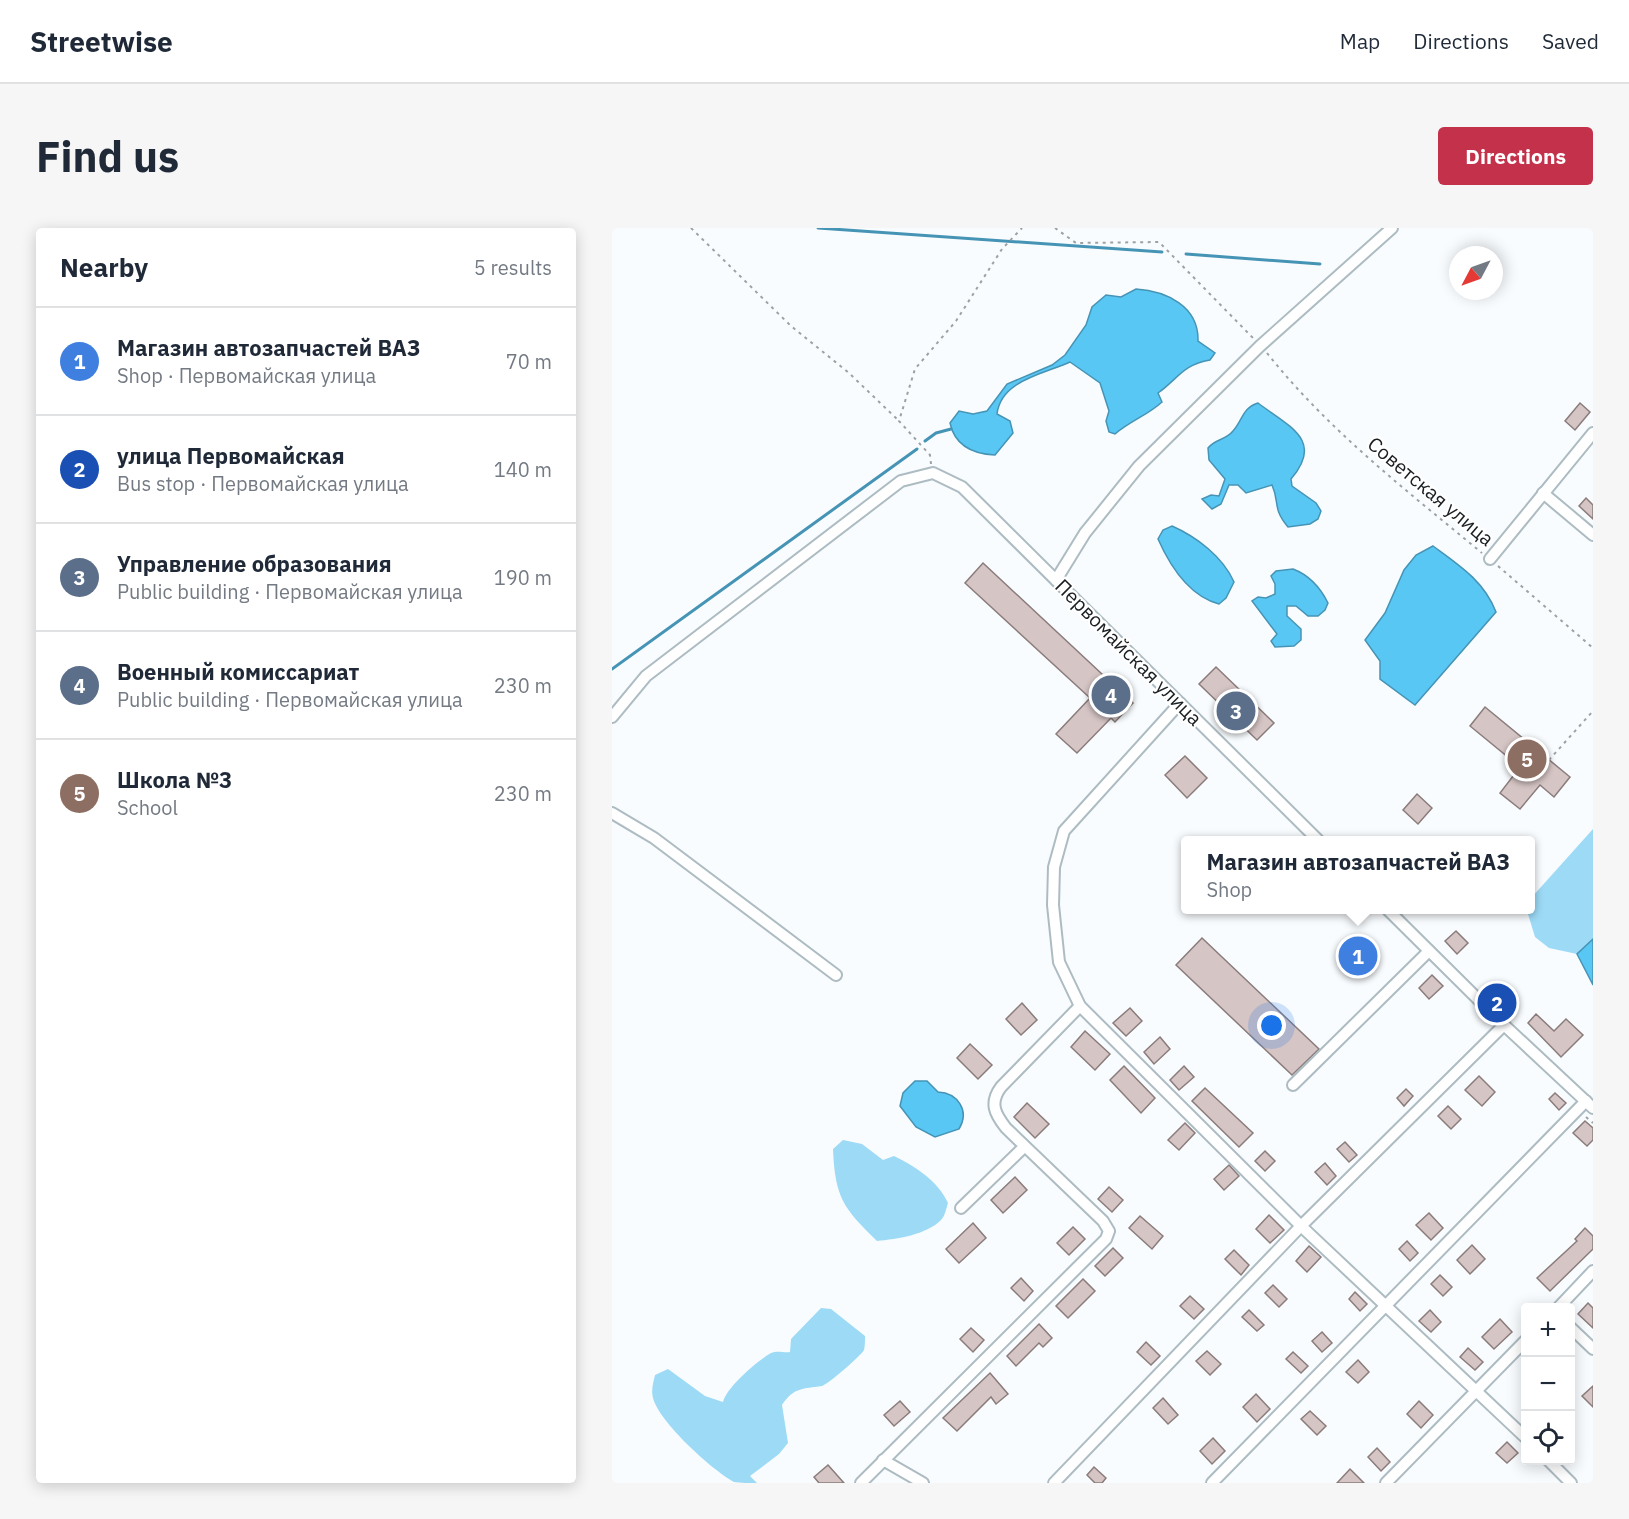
<!DOCTYPE html>
<html lang="en">
<head>
<meta charset="utf-8">
<style>
  :root { --surface:#fff; --page:#f6f6f7; --text:#1f2937; --muted:#747a83; --line:#e0e1e3; --accent:#c3324a }
  body { margin:0; font-family:"IBM Plex Sans",sans-serif; background:var(--page); color:var(--text) }
  .controls { position:absolute; right:18px; bottom:18px; display:grid; overflow:hidden; border-radius:6px; box-shadow:0 3px 15px #0003 }
  .controls button { width:54px; height:54px; display:grid; place-items:center; padding:0; border:0; border-bottom:2px solid var(--line); background:var(--surface); color:var(--text); font:30px sans-serif }
  .compass { position:absolute; left:837px; top:18px; width:54px; height:54px; border-radius:50%; background:var(--surface); box-shadow:0 3px 15px #0003; rotate:229deg }
  .you { position:absolute; left:660px; top:798px; width:21px; height:21px; margin:-15px; border:4px solid #fff; border-radius:50%; background:#1a73e8; box-shadow:0 0 0 9px #1a73e833 }
  .badge { display:grid; place-items:center; width:39px; height:39px; border-radius:50%; background:var(--accent); color:#fff; font-size:20px; font-weight:700 }
  .pin { position:absolute; translate:-50% -50%; border:3px solid #fff; box-shadow:0 2px 6px #0006 }
  .popup { position:absolute; left:569px; top:608px; width:354px; height:78px; box-sizing:border-box; display:grid; place-content:center; border-radius:6px; background:var(--surface); filter:drop-shadow(0 2px 4px #0005); font-size:20px; white-space:nowrap; color:var(--muted) }
  .popup b { font-size:22px; color:var(--text) }
  .popup::after { content:''; position:absolute; left:50%; top:100%; margin-left:-12px; border:12px solid transparent; border-top-color:var(--surface) }
  .list { margin:0; padding:0; list-style:none }
  h2 { display:flex; justify-content:space-between; align-items:center; height:78px; margin:0; padding:0 24px; font-size:26px }
  h2 small { font-size:20px; font-weight:400; color:var(--muted) }
  .list li { display:grid; grid-template-columns:39px 1fr auto; gap:18px; align-items:center; box-sizing:border-box; height:108px; padding:0 24px; border-top:2px solid var(--line) }
  .list b { display:block; font-size:22px; white-space:nowrap }
  .list p { margin:0; font-size:20px; white-space:nowrap; color:var(--muted) }
  .list em { font-size:20px; font-style:normal; color:var(--muted) }
  .icon { flex:none; width:33px; height:33px; fill:none; stroke:currentColor; stroke-width:2; stroke-linecap:round; stroke-linejoin:round }
  .map { position:relative; flex:none; width:981px; height:1255px; overflow:hidden; border-radius:6px }
  header { display:flex; align-items:center; gap:36px; box-sizing:border-box; height:84px; padding:0 30px; background:var(--surface); border-bottom:2px solid var(--line) }
  header strong { font-size:28px }
  nav { display:flex; gap:33px; margin-inline-start:auto; font-size:21px }
  .intro { display:flex; align-items:center; justify-content:space-between; box-sizing:border-box; height:144px; padding:0 36px }
  h1 { margin:0; font-size:42px }
  .button { padding:15px 27px; border-radius:6px; background:var(--accent); color:#fff; font-size:21px; font-weight:700 }
  main { display:flex; gap:36px; padding:0 36px }
  aside { flex:1; background:var(--surface); border-radius:6px; box-shadow:0 3px 15px #0003 }
  .map>svg:first-child { display:block }
</style>
</head>
<body>
<header>
<strong>Streetwise</strong>
<nav><a>Map</a><a>Directions</a><a>Saved</a></nav>
</header>
<div class="intro"><h1>Find us</h1><a class="button">Directions</a></div>
<main>
<aside>
<h2>Nearby<small>5 results</small></h2>
<ul class="list">
<li><span class="badge" style="background:#3f7fe0">1</span><div><b>Магазин автозапчастей ВАЗ</b><p>Shop · Первомайская улица</p></div><em>70 m</em></li>
<li><span class="badge" style="background:#1a4fb4">2</span><div><b>улица Первомайская</b><p>Bus stop · Первомайская улица</p></div><em>140 m</em></li>
<li><span class="badge" style="background:#5c6f8a">3</span><div><b>Управление образования</b><p>Public building · Первомайская улица</p></div><em>190 m</em></li>
<li><span class="badge" style="background:#5c6f8a">4</span><div><b>Военный комиссариат</b><p>Public building · Первомайская улица</p></div><em>230 m</em></li>
<li><span class="badge" style="background:#8d6e63">5</span><div><b>Школа №3</b><p>School</p></div><em>230 m</em></li>
</ul>
</aside>
<div class="map">
<svg width="981" height="1255" viewBox="0 0 981 1255">
  <rect width="100%" height="100%" fill="#f9fcfe"/>
  <g fill="#9ddaf6">
    <path d="M981 601V711L965 726 937 720 923 709 916 686 920 669Z"/>
    <path d="M231 912 250 916 271 932 282 928C303 938 326 953 336 975 334 981 333 988 329 992 314 1007 285 1011 265 1013 231 980 223 969 221 921Z"/>
    <path d="M209 1080 219 1081 253 1108C253 1112 253 1118 252 1122 250 1127 215 1157 210 1158 191 1161 182 1159 170 1177L176 1215 167 1226 138 1248 145 1255C138 1255 128 1255 122 1254 100 1242 47 1194 41 1170 39 1163 41 1155 43 1147L56 1141 93 1168 111 1174C115 1159 145 1133 159 1125 166 1122 171 1125 178 1124L179 1111Z"/>
  </g>
  <g fill="#59c7f4" stroke="#4694b5" stroke-width="1.5">
    <path d="M524 61C554 63 587 78 586 113L603 125 598 132C570 137 567 150 546 165L550 174C536 187 518 193 503 206L497 204 494 193 497 183 488 155 458 134C432 146 389 152 385 186L398 193 401 205 383 227C361 226 343 218 338 195L347 183 361 186 375 183 395 156 440 137 453 127 474 97 480 79 494 67 509 69Z"/>
    <path d="M646 175C676 198 713 212 679 251L680 258 704 275 709 283 706 291 698 296 676 299C660 280 668 275 660 257L634 265 626 257H617L609 276 600 281 590 271 599 267 607 268 613 251 597 232 596 220C603 211 614 212 621 203 631 192 630 180 646 175Z"/>
    <path d="M560 298C585 309 611 329 622 354L614 370 607 376C577 368 558 338 546 311L551 302Z"/>
    <path d="M821 318C847 337 872 353 884 384L803 477 768 451V433L753 412 773 385 792 342 804 327Z"/>
    <path d="M681 341C697 347 708 359 716 375L713 382 706 388H696L684 378H675V388L689 401V412L682 418 663 419 659 413 665 406 640 373 646 369 654 370 663 366V356L659 348 664 343Z"/>
    <path d="M981 711V757L965 726Z"/>
    <path d="M303 853H315L326 864C346 865 358 883 347 901L323 909 304 899 288 878 291 865Z"/>
  </g>
  <g fill="none" stroke-linecap="round" stroke-linejoin="round">
    <g stroke="#4694b5" stroke-width="3">
      <path d="M206 0 550 24"/>
      <path d="M574 26 708 36"/>
      <path d="M313 213 324 205 339 201"/>
      <path d="M0 441 305 221"/>
    </g>
  </g>
  <g fill="#d6c5c5" stroke="#8b7c7c" stroke-width="1.5">
    <path d="M968 175 978 184 963 202 953 193Z"/>
    <path d="M974 270 981 277V291L967 278Z"/>
    <path d="M371 335 521 475 503 494 499 490 465 525 444 506 478 470 353 355Z"/>
    <path d="M604 439 662 495 645 512 587 456Z"/>
    <path d="M873 479 958 549 942 569 928 557 908 581 888 565 908 539 858 498Z"/>
    <path d="M573 528 595 550 575 570 553 547Z"/>
    <path d="M805 566 820 580 806 596 791 582Z"/>
    <path d="M844 703 856 715 845 726 833 713Z"/>
    <path d="M590 710 707 821 680 847 564 737Z"/>
    <path d="M744 712 760 726 745 743 729 728Z"/>
    <path d="M820 747 831 758 817 771 807 760Z"/>
    <path d="M410 775 425 792 409 807 394 791Z"/>
    <path d="M518 780 530 793 514 808 501 795Z"/>
    <path d="M924 786 942 803 954 791 971 807 949 829 916 795Z"/>
    <path d="M473 803 498 826 483 842 459 819Z"/>
    <path d="M548 809 558 821 542 836 532 824Z"/>
    <path d="M358 816 380 837 366 851 345 830Z"/>
    <path d="M512 838 543 870 529 885 498 852Z"/>
    <path d="M572 838 582 849 567 862 558 852Z"/>
    <path d="M867 848 883 864 870 878 853 862Z"/>
    <path d="M593 860 641 905 627 919 580 873Z"/>
    <path d="M794 861 801 868 792 878 785 870Z"/>
    <path d="M943 865 954 875 947 882 937 871Z"/>
    <path d="M415 875 437 896 423 910 402 889Z"/>
    <path d="M836 878 849 891 839 901 826 888Z"/>
    <path d="M973 893 981 900V912L975 918 961 905Z"/>
    <path d="M573 895 583 905 567 922 556 912Z"/>
    <path d="M733 914 745 927 737 934 725 921Z"/>
    <path d="M653 923 663 933 653 943 643 933Z"/>
    <path d="M713 935 724 948 715 957 703 944Z"/>
    <path d="M617 937 627 948 612 962 602 951Z"/>
    <path d="M403 949 415 962 391 985 379 972Z"/>
    <path d="M497 959 511 972 500 984 486 971Z"/>
    <path d="M817 985 831 1000 819 1012 804 997Z"/>
    <path d="M657 987 672 1002 658 1015 644 1001Z"/>
    <path d="M528 988 551 1008 540 1021 517 1000Z"/>
    <path d="M361 995 374 1010 347 1035 334 1021Z"/>
    <path d="M461 999 473 1011 457 1027 445 1015Z"/>
    <path d="M973 1000 981 1008V1021L938 1063 925 1050 965 1013 963 1011Z"/>
    <path d="M795 1013 806 1025 798 1033 787 1021Z"/>
    <path d="M860 1017 873 1031 858 1046 845 1032Z"/>
    <path d="M697 1018 709 1029 695 1044 684 1033Z"/>
    <path d="M501 1020 511 1030 493 1048 483 1038Z"/>
    <path d="M622 1022 637 1037 629 1047 613 1031Z"/>
    <path d="M828 1047 840 1059 831 1068 819 1056Z"/>
    <path d="M409 1050 421 1063 412 1073 399 1060Z"/>
    <path d="M471 1051 483 1063 456 1090 444 1078Z"/>
    <path d="M661 1057 675 1071 667 1079 653 1065Z"/>
    <path d="M743 1064 755 1076 748 1083 737 1071Z"/>
    <path d="M578 1068 592 1081 582 1091 568 1078Z"/>
    <path d="M976 1075 981 1080V1100L966 1086Z"/>
    <path d="M637 1082 652 1097 645 1103 630 1089Z"/>
    <path d="M818 1082 829 1094 819 1104 807 1093Z"/>
    <path d="M888 1091 900 1104 882 1121 870 1109Z"/>
    <path d="M427 1096 440 1110 431 1119 427 1115 404 1138 395 1128Z"/>
    <path d="M359 1100 372 1112 361 1124 348 1111Z"/>
    <path d="M710 1104 720 1115 710 1124 700 1113Z"/>
    <path d="M534 1114 548 1128 539 1137 525 1124Z"/>
    <path d="M856 1120 871 1134 863 1142 848 1129Z"/>
    <path d="M595 1123 609 1136 598 1147 584 1133Z"/>
    <path d="M681 1124 696 1138 689 1145 674 1131Z"/>
    <path d="M746 1132 757 1144 746 1155 734 1144Z"/>
    <path d="M378 1145 396 1166 384 1176 379 1169 345 1203 331 1190Z"/>
    <path d="M981 1158V1179L970 1168Z"/>
    <path d="M644 1166 658 1181 645 1194 631 1179Z"/>
    <path d="M551 1170 566 1187 556 1196 541 1180Z"/>
    <path d="M288 1173 298 1184 282 1198 272 1187Z"/>
    <path d="M807 1173 821 1187 809 1200 795 1186Z"/>
    <path d="M698 1183 714 1198 705 1207 689 1191Z"/>
    <path d="M601 1210 613 1223 600 1236 588 1223Z"/>
    <path d="M895 1214 906 1225 895 1235 884 1225Z"/>
    <path d="M765 1220 778 1234 769 1243 756 1229Z"/>
    <path d="M216 1237 232 1255H207L202 1249Z"/>
    <path d="M482 1239 494 1250 490 1255H483L475 1247Z"/>
    <path d="M738 1241 752 1255H725Z"/>
  </g>
  <g fill="none" stroke-linecap="round" stroke-linejoin="round">
    <g stroke="#adbcc3" stroke-width="14">
      <g id="minor">
        <path d="M931 265 981 307"/>
        <path d="M878 331 981 205"/>
        <path d="M444 352 473 305 527 238 648 118 780 0"/>
        <path d="M568 475 452 603 442 639 441 677 447 734 468 778 689 998 914 1210"/>
        <path d="M0 489 34 448 289 253 321 245 350 259 706 612"/>
        <path d="M0 585 42 610 224 747"/>
        <path d="M776 682 892 797 981 880"/>
        <path d="M681 857 817 723"/>
        <path d="M349 980 412 919"/>
        <path d="M946 1080 981 1043"/>
        <path d="M958 1099 981 1121"/>
        <path d="M271 1232 311 1255"/>
        <path d="M936 1232 959 1255"/>
        <path d="M249 1255 494 1011 497 1003 491 993 394 900C383 886 377 875 389 859L468 778"/>
        <path d="M442 1255 689 998 892 797"/>
        <path d="M600 1255 974 873"/>
        <path d="M774 1255 914 1112"/>
      </g>
    </g>
    <g stroke="#9da1a4" stroke-width="2" stroke-dasharray="3 4.5" stroke-linecap="butt">
      <path d="M79 0 179 98 237 145 287 193"/>
      <path d="M443 0 464 15 547 14 641 110"/>
      <path d="M655 125C716 202 795 263 870 325"/>
      <path d="M319 236 318 227 287 193 303 141 344 93 390 21 410 0"/>
      <path d="M886 338 981 420"/>
      <path d="M937 532 981 483"/>
      <path d="M762 682 766 686"/>
      <path d="M974 889 981 895"/>
    </g>
    <use href="#minor" stroke="#fff" stroke-width="10"/>
  </g>
  <g text-anchor="middle" dominant-baseline="central" stroke-width="4.5" stroke-linejoin="round" paint-order="stroke">
    <g font-size="20" fill="#191e21" stroke="#fff">
      <text transform="translate(819 263) rotate(40)">Советская улица</text>
      <text transform="translate(517 424) rotate(45)">Первомайская улица</text>
    </g>
  </g>
</svg>
<div class="controls">
<button>+</button>
<button>−</button>
<button><svg class="icon" aria-label="locate" viewBox="0 0 24 24"><circle cx="12" cy="12" r="6"/><path d="M12 2v4M12 18v4M2 12h4M18 12h4"/></svg></button>
</div>
<svg class="compass" viewBox="-18 -18 36 36"><path d="M0-13l5 13h-10z" fill="#e53935"/><path d="M0 13l5-13h-10z" fill="#747a83"/></svg>
<div class="you"></div>
<div class="pin badge" style="left:746px;top:728px;background:#3f7fe0">1</div>
<div class="popup"><b>Магазин автозапчастей ВАЗ</b>Shop</div>
<div class="pin badge" style="left:885px;top:775px;background:#1a4fb4">2</div>
<div class="pin badge" style="left:624px;top:483px;background:#5c6f8a">3</div>
<div class="pin badge" style="left:499px;top:467px;background:#5c6f8a">4</div>
<div class="pin badge" style="left:915px;top:531px;background:#8d6e63">5</div>
</div>
</main>
</body>
</html>
